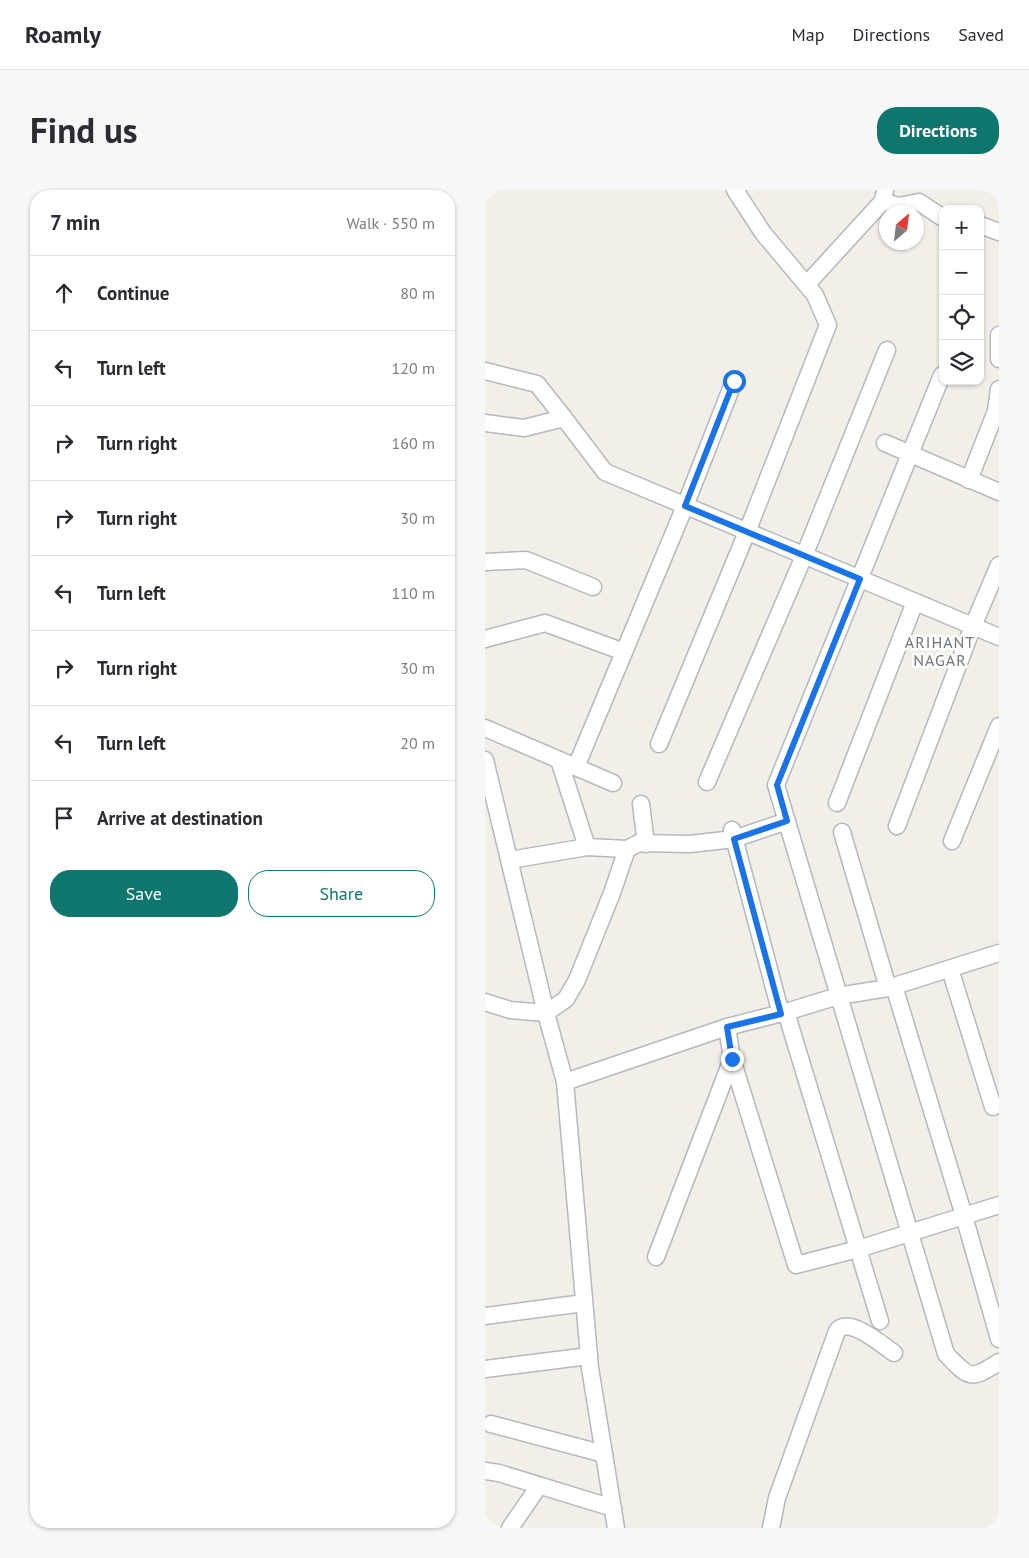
<!DOCTYPE html>
<html lang="en">
<head>
<meta charset="utf-8">
<style>
  :root { --surface:#fff; --page:#f7f7f7; --text:#2b2b33; --muted:#7c7c81; --line:#e1e1e2; --accent:#0f766e }
  body { margin:0; font-family:"PT Sans",sans-serif; background:var(--page); color:var(--text) }
  .controls { position:absolute; right:15px; top:15px; display:grid; overflow:hidden; border-radius:10px; box-shadow:0 1px 4px #0004 }
  .controls button { width:45px; height:45px; display:grid; place-items:center; padding:0; border:0; border-bottom:1px solid var(--line); background:var(--surface); color:var(--text); font:25px sans-serif }
  .compass { position:absolute; left:394px; top:15px; width:45px; height:45px; border-radius:50%; background:var(--surface); box-shadow:0 1px 4px #0004; rotate:28deg }
  .stop { position:absolute; width:15px; height:15px; margin:-11px; border:4px solid #1a73e8; border-radius:50%; background:#fff }
  .stop.end { background:#1a73e8; border-color:#fff; box-shadow:0 1px 5px #0008 }
  .list { margin:0; padding:0; list-style:none }
  h2 { display:flex; justify-content:space-between; align-items:center; height:65px; margin:0; padding:0 20px; font-size:21px }
  h2 small { font-size:16px; font-weight:400; color:var(--muted) }
  .list li { display:grid; grid-template-columns:32px 1fr auto; gap:15px; align-items:center; box-sizing:border-box; height:75px; padding:0 20px; border-top:1px solid var(--line) }
  .list b { display:block; font-size:19px; white-space:nowrap }
  .list em { font-size:16px; font-style:normal; color:var(--muted) }
  .actions { display:flex; gap:10px; padding:15px 20px }
  .actions a { flex:1; padding:11px 0; border:1px solid var(--accent); border-radius:20px; text-align:center; font-size:18px; color:var(--accent) }
  .actions .main { background:var(--accent); color:#fff }
  .icon { flex:none; width:28px; height:28px; fill:none; stroke:currentColor; stroke-width:2; stroke-linecap:round; stroke-linejoin:round }
  .map { position:relative; flex:none; width:514px; height:1338px; overflow:hidden; border-radius:20px }
  header { display:flex; align-items:center; gap:30px; box-sizing:border-box; height:70px; padding:0 25px; background:var(--surface); border-bottom:1px solid var(--line) }
  header strong { font-size:24px }
  nav { display:flex; gap:28px; margin-inline-start:auto; font-size:18px }
  .intro { display:flex; align-items:center; justify-content:space-between; box-sizing:border-box; height:120px; padding:0 30px }
  h1 { margin:0; font-size:35px }
  .button { padding:12px 22px; border-radius:20px; background:var(--accent); color:#fff; font-size:18px; font-weight:700 }
  main { display:flex; gap:30px; padding:0 30px }
  aside { flex:1; background:var(--surface); border-radius:20px; box-shadow:0 1px 4px #0004 }
  .map>svg:first-child { display:block }
</style>
</head>
<body>
<header>
<strong>Roamly</strong>
<nav><a>Map</a><a>Directions</a><a>Saved</a></nav>
</header>
<div class="intro"><h1>Find us</h1><a class="button">Directions</a></div>
<main>
<aside>
<h2>7 min<small>Walk · 550 m</small></h2>
<ul class="list">
<li><svg class="icon" aria-label="ahead" viewBox="0 0 24 24"><path d="M12 20V5M6 11l6-6 6 6"/></svg><div><b>Continue</b></div><em>80 m</em></li>
<li><svg class="icon" aria-label="left" viewBox="0 0 24 24"><path d="M17 20v-9H6M10 6l-5 5 5 5"/></svg><div><b>Turn left</b></div><em>120 m</em></li>
<li><svg class="icon" aria-label="right" viewBox="0 0 24 24"><path d="M7 20v-9h11M14 6l5 5-5 5"/></svg><div><b>Turn right</b></div><em>160 m</em></li>
<li><svg class="icon" aria-label="right" viewBox="0 0 24 24"><path d="M7 20v-9h11M14 6l5 5-5 5"/></svg><div><b>Turn right</b></div><em>30 m</em></li>
<li><svg class="icon" aria-label="left" viewBox="0 0 24 24"><path d="M17 20v-9H6M10 6l-5 5 5 5"/></svg><div><b>Turn left</b></div><em>110 m</em></li>
<li><svg class="icon" aria-label="right" viewBox="0 0 24 24"><path d="M7 20v-9h11M14 6l5 5-5 5"/></svg><div><b>Turn right</b></div><em>30 m</em></li>
<li><svg class="icon" aria-label="left" viewBox="0 0 24 24"><path d="M17 20v-9H6M10 6l-5 5 5 5"/></svg><div><b>Turn left</b></div><em>20 m</em></li>
<li><svg class="icon" aria-label="arrive" viewBox="0 0 24 24"><path d="M6 21V4h12l-3 4 3 4H6"/></svg><div><b>Arrive at destination</b></div></li>
</ul>
<div class="actions"><a class="main">Save</a><a>Share</a></div>
</aside>
<div class="map">
<svg width="514" height="1338" viewBox="0 0 514 1338">
  <rect width="100%" height="100%" fill="#f1efe8"/>
  <g fill="none" stroke-linecap="round" stroke-linejoin="round">
    <g stroke="#b5b8bc" stroke-width="19">
      <g id="minor">
        <path d="M398 11 413 16 434 12 458 28"/>
        <path d="M495 35 514 42"/>
        <path d="M322 94 398 11 400 0"/>
        <path d="M514 145V169"/>
        <path d="M0 181 52 194 79 228"/>
        <path d="M457 185 291 595 461 1164C484 1188 485 1191 514 1172"/>
        <path d="M0 233 39 238 79 228 120 282 514 447"/>
        <path d="M400 253 514 302"/>
        <path d="M484 290 511 221 514 199"/>
        <path d="M0 372 41 370 108 397"/>
        <path d="M0 449 60 433 139 462"/>
        <path d="M0 538 128 593"/>
        <path d="M174 554 262 342 343 135 330 105 278 43 250 0"/>
        <path d="M0 570 61 823 80 892 105 1178 131 1338"/>
        <path d="M74 570 102 657"/>
        <path d="M91 577 200 316 249 191"/>
        <path d="M222 592 319 366 402 160"/>
        <path d="M352 613 430 412"/>
        <path d="M156 614 161 654"/>
        <path d="M412 636 488 436 514 375"/>
        <path d="M247 640 296 824"/>
        <path d="M357 642 403 798"/>
        <path d="M467 651 514 536"/>
        <path d="M25 670 102 657 142 659 154 653 205 654 249 649 302 631"/>
        <path d="M465 779 508 917"/>
        <path d="M409 796 479 1026 514 1149"/>
        <path d="M0 812 25 820 61 823 81 809 92 790 127 703 142 659"/>
        <path d="M301 822 395 1131"/>
        <path d="M242 837 247 869 311 1075 373 1059 514 1015"/>
        <path d="M80 892 242 837 301 822 353 806 403 798 514 763"/>
        <path d="M171 1067 247 869"/>
        <path d="M0 1126 99 1113"/>
        <path d="M0 1179 104 1166"/>
        <path d="M6 1234 119 1264"/>
        <path d="M0 1281 14 1283 128 1318"/>
        <path d="M25 1338 54 1296"/>
        <path d="M286 1338 292 1308 352 1141C364 1126 396 1154 409 1163"/>
      </g>
    </g>
    <use href="#minor" stroke="#fff" stroke-width="16"/>
  </g>
  <g fill="none" stroke-linecap="round" stroke-linejoin="round">
    <path stroke="#1a73e8" stroke-width="6" d="M247 869 242 837 296 824 249 649 302 631 292 595 375 389 200 316 249 191"/>
  </g>
  <g text-anchor="middle" dominant-baseline="central" stroke-width="5" stroke-linejoin="round" paint-order="stroke">
    <g font-size="16" letter-spacing="1" fill="#70757a" stroke="#fff">
      <text x="455" y="452">ARIHANT<tspan x="455" dy="18">NAGAR</tspan></text>
    </g>
  </g>
</svg>
<div class="controls">
<button>+</button>
<button>−</button>
<button><svg class="icon" aria-label="locate" viewBox="0 0 24 24"><circle cx="12" cy="12" r="6"/><path d="M12 2v4M12 18v4M2 12h4M18 12h4"/></svg></button>
<button><svg class="icon" aria-label="layers" viewBox="0 0 24 24"><path d="M12 4l9 5-9 5-9-5zM3 14l9 5 9-5"/></svg></button>
</div>
<svg class="compass" viewBox="-18 -18 36 36"><path d="M0-13l5 13h-10z" fill="#e53935"/><path d="M0 13l5-13h-10z" fill="#7c7c81"/></svg>
<div class="stop" style="left:249px;top:191px"></div>
<div class="stop end" style="left:247px;top:869px"></div>
</div>
</main>
</body>
</html>
